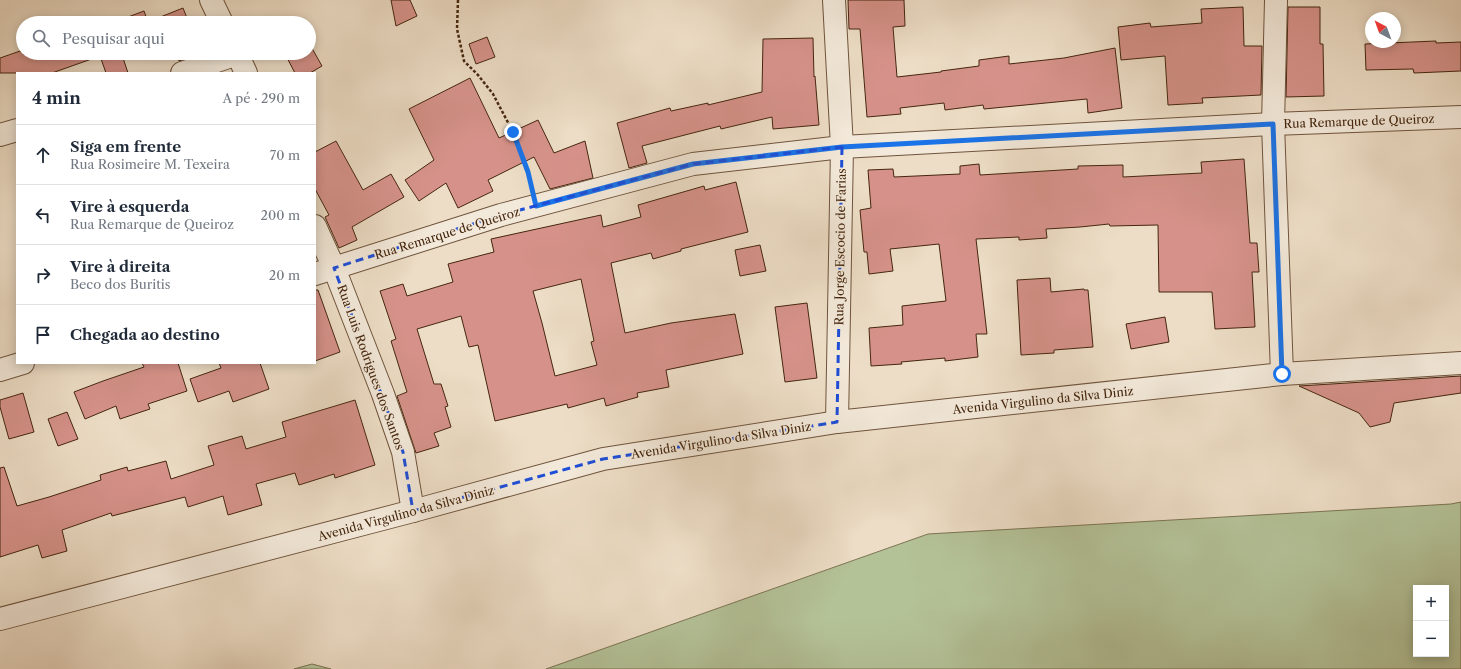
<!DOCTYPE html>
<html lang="pt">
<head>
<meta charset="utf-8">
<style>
  :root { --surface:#fff; --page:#f6f6f7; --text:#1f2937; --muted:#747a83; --line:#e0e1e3 }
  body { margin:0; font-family:"Libre Caslon Text",serif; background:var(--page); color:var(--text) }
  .controls { position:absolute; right:12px; bottom:12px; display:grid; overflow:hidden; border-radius:0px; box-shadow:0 2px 10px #0003 }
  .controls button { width:36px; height:36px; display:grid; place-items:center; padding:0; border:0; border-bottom:1px solid var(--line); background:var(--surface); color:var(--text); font:20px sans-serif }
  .compass { position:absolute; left:1365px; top:12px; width:36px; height:36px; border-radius:50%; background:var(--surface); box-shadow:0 2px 10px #0003; rotate:319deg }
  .stop { position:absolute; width:12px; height:12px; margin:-9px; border:3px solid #1a73e8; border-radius:50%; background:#fff }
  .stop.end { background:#1a73e8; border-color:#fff; box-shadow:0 1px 4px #0008 }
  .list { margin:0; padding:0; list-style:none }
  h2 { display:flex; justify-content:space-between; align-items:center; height:52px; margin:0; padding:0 16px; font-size:17px }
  h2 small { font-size:13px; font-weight:400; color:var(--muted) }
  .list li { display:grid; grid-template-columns:26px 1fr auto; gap:12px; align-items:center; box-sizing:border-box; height:60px; padding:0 16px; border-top:1px solid var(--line) }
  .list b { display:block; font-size:15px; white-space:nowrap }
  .list p { margin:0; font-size:13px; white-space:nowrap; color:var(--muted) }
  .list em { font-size:13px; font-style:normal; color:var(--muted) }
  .icon { flex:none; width:22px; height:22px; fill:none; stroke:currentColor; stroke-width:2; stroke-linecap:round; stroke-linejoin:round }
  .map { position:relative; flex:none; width:1461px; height:669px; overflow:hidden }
  .search { position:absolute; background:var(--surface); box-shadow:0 2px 10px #0003; left:16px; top:16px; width:300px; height:44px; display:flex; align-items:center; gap:10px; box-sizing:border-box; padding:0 14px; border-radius:22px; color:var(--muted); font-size:15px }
  .panel { position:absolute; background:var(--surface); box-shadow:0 2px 10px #0003; left:16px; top:72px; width:300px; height:292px; border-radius:0px }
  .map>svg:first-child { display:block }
</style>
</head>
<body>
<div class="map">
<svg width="1461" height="669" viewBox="0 0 1461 669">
  <rect width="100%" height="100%" fill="#edddc6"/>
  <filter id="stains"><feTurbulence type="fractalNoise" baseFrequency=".005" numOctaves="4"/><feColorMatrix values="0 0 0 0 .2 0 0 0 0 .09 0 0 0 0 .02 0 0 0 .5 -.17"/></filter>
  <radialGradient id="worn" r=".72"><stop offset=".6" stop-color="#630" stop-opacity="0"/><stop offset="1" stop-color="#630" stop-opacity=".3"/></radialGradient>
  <g fill="#b4c298" stroke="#7c7453" fill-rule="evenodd">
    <path d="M1461 502V669H546L928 534 1451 504ZM1416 588H1446V654H1416Z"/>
    <path d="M312 664 331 669H294Z"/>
  </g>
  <g fill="#d6928a" stroke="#45260e" fill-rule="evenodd">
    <path d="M391 0H410L417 16 396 26Z"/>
    <path d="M848 0H904L905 26 893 27 897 77 941 72V71L979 66V60L1009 56V64L1064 58 1115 48 1122 108 1088 113 1087 99 984 109 983 105 945 110 944 103 900 108 901 114 867 117 860 29H849Z"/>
    <path d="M1243 7 1244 46H1262L1261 95 1202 98 1203 103 1168 105 1165 56 1121 60 1118 27 1150 23 1151 27 1202 23 1201 9Z"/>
    <path d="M1288 7H1320V44H1323L1324 96 1286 97Z"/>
    <path d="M183 8 189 23H112L144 11 148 22Z"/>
    <path d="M487 37 495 57 476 64 469 44Z"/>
    <path d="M813 38 814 77 815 76 819 125 773 129 772 117 721 129 720 126 642 146 647 163 629 168 617 123 670 108 671 111 708 103V105L762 92 763 39Z"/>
    <path d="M1436 41V43L1461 42V71L1414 73 1413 69 1366 70 1365 44Z"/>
    <path d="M309 43 322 66 310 73H295L285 54 288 53H309Z"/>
    <path d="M23 50V54L137 53 123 58 128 73H106L100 56 52 73H0V58Z"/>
    <path d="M176 53H198V54L179 61Z"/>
    <path d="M470 78 499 138 538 120 554 153 585 141 593 178 550 189 534 157 488 180 493 191 458 208 446 183 419 201 405 180 434 160 409 109Z"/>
    <path d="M336 141 363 190 391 174 404 197 352 227 357 240 339 248 325 217 329 215 315 189V152Z"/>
    <path d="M1244 159 1250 243H1257L1259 272H1252L1255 327 1215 329 1212 292H1159L1158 225 1110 226 1109 224 1080 227 1046 229 1047 238 1019 240V237L976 239 987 334H976L978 357 945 361V358L901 362 902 364 871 366 869 328 903 325 902 306 946 301 939 244 890 249 893 271 869 274 867 252H864L860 210 871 208 868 170 893 169 894 177 960 174V166L979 164 980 175 1078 169V166L1123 165V177L1202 173 1201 162Z"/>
    <path d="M736 182 748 232 681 249V251L653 259 651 253 611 263 625 333 671 323 735 314 743 354 666 370 669 387 637 393 638 397 606 406 604 398 568 408 567 404 495 421 478 345 469 347 461 316 417 329 434 384H441L448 406 445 407 451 427 434 433 439 446 416 453 397 396 407 392 391 341 396 339 380 291 403 284 407 296 453 282 448 264 494 252 491 239 601 215 603 227 641 217 638 205 704 186 705 190ZM581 279 594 341 591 342 597 365 555 376 542 323 533 291Z"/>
    <path d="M760 245 766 271 740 276 735 250Z"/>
    <path d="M1050 278 1051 292 1084 289V290H1088L1093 347 1054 350V353L1021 355 1017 280Z"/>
    <path d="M315 290H318L340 352 315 361Z"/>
    <path d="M807 303 817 378 785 382 775 307Z"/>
    <path d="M1165 317 1169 342 1131 349 1126 324Z"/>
    <path d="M142 363H178L187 391 148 404 150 409 120 419 116 406 85 419 74 392 103 381 144 367Z"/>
    <path d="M219 363H260L269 389 233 402 229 391 198 402 190 379 221 368Z"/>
    <path d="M1461 376V393L1394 403 1390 422 1370 427 1359 413 1299 386Z"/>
    <path d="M23 393 34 432 9 439 0 407V400Z"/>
    <path d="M355 400 375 465 335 478 334 474 299 485 295 473 256 484 262 505 228 515 223 496 188 507 185 497 112 516 111 513 62 530 67 551 42 558 38 545 0 557V468L4 467 17 506 49 497 101 480 100 475 127 467 128 471 166 461 171 479 214 465 208 446 242 436 246 449 286 437 282 422Z"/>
    <path d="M67 412 78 439 58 446 48 419Z"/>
  </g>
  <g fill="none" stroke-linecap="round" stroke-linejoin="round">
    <g stroke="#6f543c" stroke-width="24">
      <g id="street">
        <path d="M211 0 222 23"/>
        <path d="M834 0 842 147 837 422"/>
        <path d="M1276 0 1273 124 1282 374"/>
        <path d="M237 53 246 73"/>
        <path d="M182 73 237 54"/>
        <path d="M0 135 17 130"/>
        <path d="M315 226 334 268 383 394 403 452 413 511"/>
        <path d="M315 274 501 215 693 164 842 147 1273 124 1461 117"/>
        <path d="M0 370 23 363"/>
        <path d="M0 619 413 511 603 459 837 422 1282 374 1461 363"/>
      </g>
    </g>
    <path stroke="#45260e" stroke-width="2.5" stroke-dasharray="3 2" stroke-linecap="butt" d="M458 0 457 29 464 61 478 75 493 94 513 132 528 172 531 184"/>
    <use href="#street" stroke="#f3e9da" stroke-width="22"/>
  </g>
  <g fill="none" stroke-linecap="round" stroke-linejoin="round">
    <path stroke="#1a73e8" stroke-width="5" d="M513 132 528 172 536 206 693 164 842 147 1273 124 1282 374"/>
  </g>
  <path fill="none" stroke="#1d4ed8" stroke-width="3" stroke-dasharray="8 5" stroke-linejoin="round" d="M842 147 837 422 603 459 413 511 403 452 334 268 501 215 693 164Z"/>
  <g text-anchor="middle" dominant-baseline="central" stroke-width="3.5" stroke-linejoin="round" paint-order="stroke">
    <g font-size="12" fill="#45260e" stroke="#f3e9da">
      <text transform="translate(1359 121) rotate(-2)">Rua Remarque de Queiroz</text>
      <text transform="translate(447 233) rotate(-17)">Rua Remarque de Queiroz</text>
      <text transform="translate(840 247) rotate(-89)">Rua Jorge Escocio de Farias</text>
      <text transform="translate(371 367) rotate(70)">Rua Luis Rodrigues dos Santos</text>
      <text transform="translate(1043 400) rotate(-6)">Avenida Virgulino da Silva Diniz</text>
      <text transform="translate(721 440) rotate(-9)">Avenida Virgulino da Silva Diniz</text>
      <text transform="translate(406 513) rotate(-15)">Avenida Virgulino da Silva Diniz</text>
    </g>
  </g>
  <rect width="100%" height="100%" filter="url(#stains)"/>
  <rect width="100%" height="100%" fill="url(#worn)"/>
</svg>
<div class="controls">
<button>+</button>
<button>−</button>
</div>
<svg class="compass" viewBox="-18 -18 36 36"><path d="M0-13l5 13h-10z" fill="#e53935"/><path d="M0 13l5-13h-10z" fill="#747a83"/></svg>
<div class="stop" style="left:1282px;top:374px"></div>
<div class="stop end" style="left:513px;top:132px"></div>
<div class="search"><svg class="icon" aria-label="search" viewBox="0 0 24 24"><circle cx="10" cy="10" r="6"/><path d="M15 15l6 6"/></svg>Pesquisar aqui</div>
<section class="panel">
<h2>4 min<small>A pé · 290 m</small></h2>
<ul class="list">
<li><svg class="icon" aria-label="ahead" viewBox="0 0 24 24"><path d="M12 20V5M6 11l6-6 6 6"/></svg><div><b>Siga em frente</b><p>Rua Rosimeire M. Texeira</p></div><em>70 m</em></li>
<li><svg class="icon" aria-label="left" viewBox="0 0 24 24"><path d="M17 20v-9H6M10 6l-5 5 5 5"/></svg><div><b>Vire à esquerda</b><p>Rua Remarque de Queiroz</p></div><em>200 m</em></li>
<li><svg class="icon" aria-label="right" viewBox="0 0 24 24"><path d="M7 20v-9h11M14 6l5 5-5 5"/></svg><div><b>Vire à direita</b><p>Beco dos Buritis</p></div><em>20 m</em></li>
<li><svg class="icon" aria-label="arrive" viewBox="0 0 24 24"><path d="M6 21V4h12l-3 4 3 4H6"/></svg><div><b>Chegada ao destino</b></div></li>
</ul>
</section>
</div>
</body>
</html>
